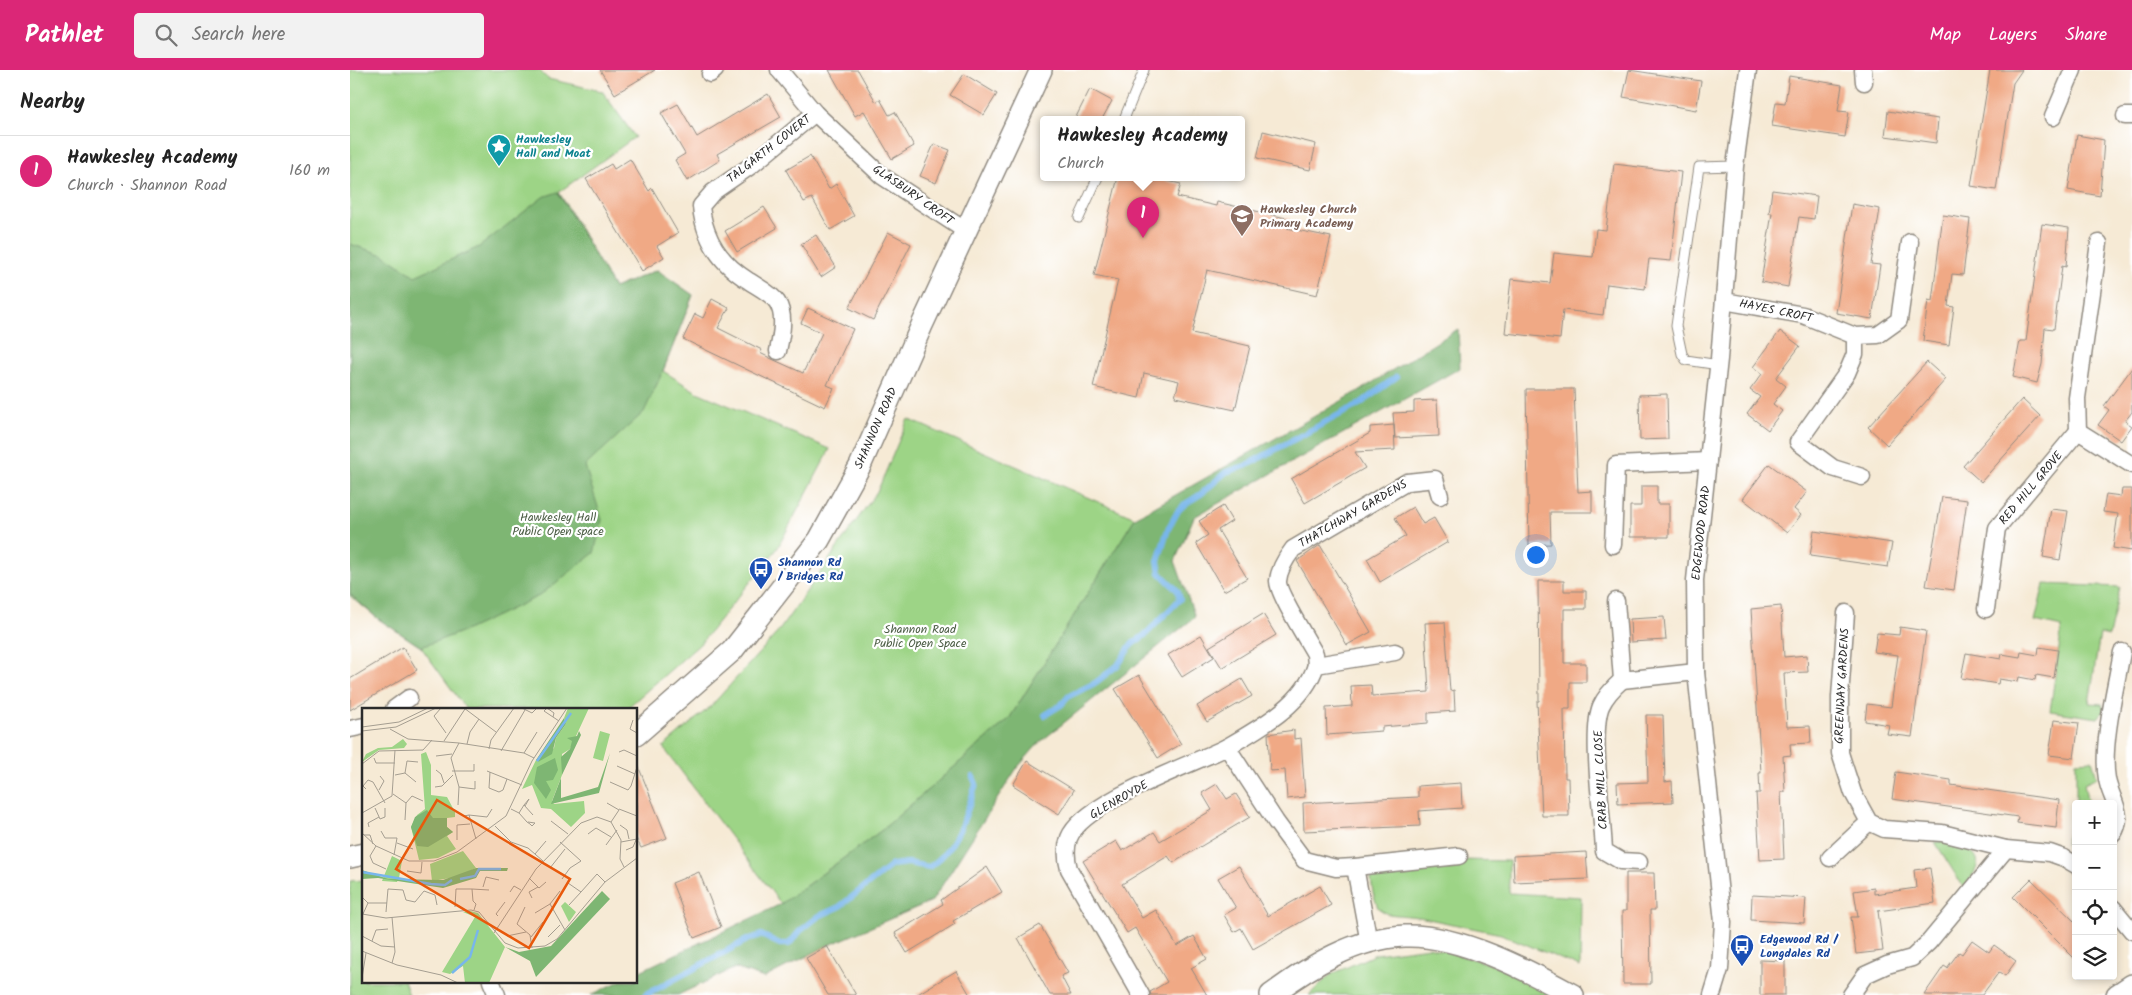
<!DOCTYPE html>
<html lang="en">
<head>
<meta charset="utf-8">
<style>
  :root { --surface:#fff; --page:#f2f2f2; --text:#222; --muted:#767676; --line:#e0e0e0; --accent:#db2777 }
  body { margin:0; font-family:Kalam,sans-serif; background:var(--page); color:var(--text) }
  .controls { position:absolute; right:15px; bottom:15px; display:grid; overflow:hidden; border-radius:5px; box-shadow:0 2px 8px #0003 }
  .controls button { width:45px; height:45px; display:grid; place-items:center; padding:0; border:0; border-bottom:1px solid var(--line); background:var(--surface); color:var(--text); font:25px sans-serif }
  .you { position:absolute; left:1185px; top:484px; width:18px; height:18px; margin:-12px; border:4px solid #fff; border-radius:50%; background:#1a73e8; box-shadow:0 0 0 8px #1a73e833 }
  .badge { display:grid; place-items:center; width:32px; height:32px; border-radius:50%; background:var(--accent); color:#fff; font-size:16px; font-weight:700 }
  .pin { position:absolute; translate:-50% -41px; filter:drop-shadow(0 1px 2px #0008) }
  .pin::after { content:''; position:absolute; top:26px; width:18px; height:15px; background:inherit; clip-path:polygon(0 0,100% 0,50% 100%) }
  .popup { position:absolute; left:690px; top:46px; width:205px; height:65px; box-sizing:border-box; display:grid; place-content:center; border-radius:5px; background:var(--surface); filter:drop-shadow(0 1px 4px #0005); font-size:16px; white-space:nowrap; color:var(--muted) }
  .popup b { font-size:19px; color:var(--text) }
  .popup::after { content:''; position:absolute; left:50%; top:100%; margin-left:-10px; border:10px solid transparent; border-top-color:var(--surface) }
  .list { margin:0; padding:0; list-style:none }
  h2 { display:flex; justify-content:space-between; align-items:center; height:65px; margin:0; padding:0 20px; font-size:21px }
  h2 small { font-size:16px; font-weight:400; color:var(--muted) }
  .list li { display:grid; grid-template-columns:32px 1fr auto; gap:15px; align-items:center; box-sizing:border-box; height:70px; padding:0 20px; border-top:1px solid var(--line) }
  .list b { display:block; font-size:19px; white-space:nowrap }
  .list p { margin:0; font-size:16px; white-space:nowrap; color:var(--muted) }
  .list em { font-size:16px; font-style:normal; color:var(--muted) }
  .icon { flex:none; width:28px; height:28px; fill:none; stroke:currentColor; stroke-width:2; stroke-linecap:round; stroke-linejoin:round }
  .map { position:relative; flex:none; width:1782px; height:925px; overflow:hidden }
  header { display:flex; align-items:center; gap:30px; box-sizing:border-box; height:70px; padding:0 25px; background:var(--accent); color:#fff }
  header strong { font-size:24px }
  nav { display:flex; gap:28px; margin-inline-start:auto; font-size:18px }
  .search { width:350px; height:45px; background:var(--page); display:flex; align-items:center; gap:12px; box-sizing:border-box; padding:0 18px; border-radius:5px; color:var(--muted); font-size:19px }
  main { display:flex }
  aside { flex:1; background:var(--surface) }
  .map>svg:first-child { display:block }
</style>
</head>
<body>
<header>
<strong>Pathlet</strong>
<div class="search"><svg class="icon" aria-label="search" viewBox="0 0 24 24"><circle cx="10" cy="10" r="6"/><path d="M15 15l6 6"/></svg>Search here</div>
<nav><a>Map</a><a>Layers</a><a>Share</a></nav>
</header>
<main>
<aside>
<h2>Nearby<small></small></h2>
<ul class="list">
<li><span class="badge">1</span><div><b>Hawkesley Academy</b><p>Church · Shannon Road</p></div><em>160 m</em></li>
</ul>
</aside>
<div class="map">
<svg width="1782" height="925" viewBox="0 0 1782 925">
  <rect width="100%" height="100%" fill="#fff"/>
  <filter id="ink" filterUnits="userSpaceOnUse"><feTurbulence type="fractalNoise" baseFrequency=".02" numOctaves="2"/><feDisplacementMap in="SourceGraphic" scale="10" xChannelSelector="R" yChannelSelector="G"/><feConvolveMatrix kernelMatrix="1 2 1 2 8 2 1 2 1" color-interpolation-filters="sRGB"/></filter>
  <filter id="wash" filterUnits="userSpaceOnUse"><feTurbulence type="fractalNoise" baseFrequency=".0096" numOctaves="4" result="noise"/><feDisplacementMap in="SourceGraphic" scale="20" xChannelSelector="R" yChannelSelector="G"/><feGaussianBlur stdDeviation="1.12" result="paint"/><feColorMatrix in="noise" values="0 0 0 0 0 0 0 0 0 0 0 0 0 0 0 0 0 1.4 0 .05"/><feComposite in="paint" operator="in"/></filter>
  <g filter="url(#wash)">
    <rect width="100%" height="100%" fill="#f6ead5"/>
    <g fill="#9dd486" stroke="#648058">
      <path d="M0 0H189L198 9 252 21 285 67 209 122 264 218 307 200 343 225 313 301 347 322 480 379 427 479 350 574 276 639H116L71 577 27 548 0 526Z"/>
      <path d="M558 349 785 448 659 649 532 760 431 834 313 677 361 636 428 562 528 420Z"/>
      <path d="M1694 514 1770 517 1759 566 1750 564 1739 633 1752 634 1754 640 1748 648 1700 641 1712 557 1685 551Z"/>
      <path d="M1742 690 1747 707 1734 713 1738 734H1726V772L1715 774 1726 733V691Z"/>
      <path d="M1603 771C1633 786 1634 791 1614 818L1585 772Z"/>
      <path d="M1111 790 1159 791V823L1231 827 1230 897 1151 864 1069 847 1037 844 1028 838 1023 823 1021 808 1028 803Z"/>
      <path d="M14 810V911H54L59 925H0V811Z"/>
      <path d="M1079 877 1154 898 1204 925H959L980 905 1026 884Z"/>
    </g>
    <g fill="#7eb673" stroke="#54704f">
      <path d="M208 122 264 218 307 200 343 225 313 301 294 342 235 396 252 450 244 483 189 526 119 559 71 577 27 548 0 524V174L34 185 65 206 129 177 193 127Z"/>
      <path d="M1108 259 1110 298 844 447 825 491 845 547 689 673 667 698 582 831 477 876 414 908 385 898 328 925H241L270 911H286V903L431 834 532 760 659 649 785 448 1009 321Z"/>
    </g>
    <g fill="none" stroke-linecap="round" stroke-linejoin="round">
      <g stroke="#78b6eb" stroke-width="6">
        <path d="M695 645 711 635 719 626 745 613 768 595 781 575 795 565 830 529 828 521 810 503 808 491 818 459 828 441 835 434 851 424 876 402 895 396 1011 333 1046 307"/>
        <path d="M295 925 397 870 411 865 430 874H439L450 861 469 846 489 837 542 795 558 793 579 797C606 780 617 743 626 714L623 707"/>
      </g>
    </g>
    <g id="blocks">
      <g fill="#f0a985">
        <path d="M250 0H305L265 24Z"/>
        <path d="M479 0H508L526 32 530 29 539 45 545 42 564 76 542 89 514 41 505 46Z"/>
        <path d="M1279 0 1351 11 1346 40 1273 27Z"/>
        <path d="M1640 0H1672L1663 13 1646 120 1621 116Z"/>
        <path d="M614 4 647 24 634 45 600 25Z"/>
        <path d="M1439 6 1492 15 1488 41 1499 42 1495 67 1422 56 1426 32 1435 33Z"/>
        <path d="M740 19 762 31 752 49H725Z"/>
        <path d="M418 24 431 47 367 84 370 90 337 111 325 90 335 84 311 43 328 34 347 67Z"/>
        <path d="M1538 41 1588 49 1586 73 1535 66Z"/>
        <path d="M913 61 966 74 960 100 907 88Z"/>
        <path d="M1727 65 1754 70 1750 126 1718 120Z"/>
        <path d="M584 74 600 80 586 113 570 106Z"/>
        <path d="M460 86 479 119 486 114 504 146 480 160 462 128 454 132 436 100Z"/>
        <path d="M280 89 299 121 302 118 328 163 307 176 314 187 292 201 236 109 261 94 264 99Z"/>
        <path d="M1264 94 1331 102 1321 191 1299 189 1295 219 1257 214 1253 245 1213 240 1210 269 1155 263 1161 209 1200 213 1204 183 1243 187 1246 159 1256 160Z"/>
        <path d="M768 107H799L831 114 827 127 866 136 867 132 940 149 937 158 981 167 967 225 857 200 842 263 900 276 885 340 825 327 829 311 794 303 789 328 743 317 768 210 744 205Z"/>
        <path d="M1422 120 1467 126 1464 149 1449 147 1438 217 1411 212 1422 143H1419Z"/>
        <path d="M1502 134 1530 139 1521 194 1530 195 1522 249 1486 243Z"/>
        <path d="M414 137 427 158 387 182 375 161Z"/>
        <path d="M1593 145 1620 149 1613 205 1602 204 1598 236 1604 237 1599 275 1573 271 1578 230 1582 231Z"/>
        <path d="M1692 154 1719 158 1716 197 1712 196 1704 259 1695 258 1692 294 1687 313 1663 307 1670 271H1676Z"/>
        <path d="M538 162 561 174 523 250 499 238Z"/>
        <path d="M466 165 486 197 471 207 451 174Z"/>
        <path d="M362 229 379 238 368 258 412 280 410 283 422 289 453 303 472 263 451 253 458 238 503 259 477 315 484 318 475 337 333 269 345 244 353 248Z"/>
        <path d="M1430 261 1450 276 1426 308 1436 316 1423 334 1432 341 1418 360 1397 344 1410 327 1400 320 1412 304 1403 297Z"/>
        <path d="M1577 292 1596 309 1537 375 1518 357Z"/>
        <path d="M1782 298V342L1775 351 1782 356 1771 371 1748 355 1759 340 1754 336Z"/>
        <path d="M1176 319H1224L1228 422 1242 421V442H1200L1201 474 1179 475Z"/>
        <path d="M1317 324 1318 369 1290 370 1289 325Z"/>
        <path d="M1672 329 1690 346 1631 412 1613 396Z"/>
        <path d="M1087 330 1089 366 1045 368 1043 343 1064 342V331Z"/>
        <path d="M1044 355 1045 380 1005 382 1015 398 955 433 941 409 1020 363V357Z"/>
        <path d="M1419 394 1457 422 1444 439 1451 445 1437 463 1393 429Z"/>
        <path d="M1291 416H1307V434H1319V467H1280V436H1291Z"/>
        <path d="M1772 419H1782V481L1763 478 1768 444 1753 442 1756 424 1771 426Z"/>
        <path d="M1592 427 1617 430 1604 520 1576 516Z"/>
        <path d="M873 436 882 451 868 460 897 508 874 521 846 473 858 465 849 451Z"/>
        <path d="M1063 437 1073 454 1084 448 1098 472 1030 512 1017 489 1056 466 1045 448Z"/>
        <path d="M1701 439 1718 441 1710 490 1693 487Z"/>
        <path d="M1464 461 1542 473 1538 497 1460 486Z"/>
        <path d="M970 475 1021 562 997 575 947 491Z"/>
        <path d="M1188 511H1214V521H1236V539H1214V593H1236V612H1220V639H1214L1215 708H1218L1219 746H1192L1187 631H1189Z"/>
        <path d="M1431 536 1434 587 1457 585 1458 602 1434 603 1437 657 1460 656 1461 673 1440 674 1441 685 1433 686 1435 722H1431L1434 789 1410 790 1406 723H1410L1409 703H1411L1401 539Z"/>
        <path d="M913 544 926 565 872 598 859 577Z"/>
        <path d="M1314 547 1316 570 1281 572 1280 549Z"/>
        <path d="M1095 552 1100 621 1104 620 1105 641 1078 643V653L1032 657V661L977 665 976 638 1002 636 1001 616 1021 615 1022 626 1079 622 1075 553Z"/>
        <path d="M1550 557 1576 561 1562 667 1537 664 1539 655 1515 651 1517 634 1541 637 1548 585 1524 582 1527 563 1549 565Z"/>
        <path d="M851 565 864 587 832 607 818 585Z"/>
        <path d="M53 577 67 600 0 640V609Z"/>
        <path d="M1689 577 1708 580 1704 608 1686 605 1685 610 1669 607 1668 612 1649 609 1648 614 1611 608 1616 583 1651 589 1652 584 1670 587 1671 582 1688 585Z"/>
        <path d="M789 605 831 674 808 688 765 619Z"/>
        <path d="M892 609 902 626 857 652 847 636Z"/>
        <path d="M1296 645H1313L1315 712 1322 711 1323 732 1268 734 1267 713 1298 712Z"/>
        <path d="M1704 650 1729 653 1724 688 1699 685Z"/>
        <path d="M944 660V669L951 668 955 727 937 729 935 700 920 701 918 664Z"/>
        <path d="M677 691 724 720 709 744 663 715Z"/>
        <path d="M287 693 317 768 291 778 286 768Z"/>
        <path d="M1546 702 1601 710V715L1709 730 1706 758 1667 753 1668 747 1542 729Z"/>
        <path d="M1111 713 1112 738 1069 741 1070 756 954 761 953 733 1068 727V716Z"/>
        <path d="M867 714 877 729 886 724 900 747 823 793 818 786 772 814 792 848 806 840 827 876 844 866 857 889 841 898 857 925H801L800 922 817 912 785 858 777 863 733 791 766 771 772 781 804 762 810 771 862 740 852 723Z"/>
        <path d="M1236 782 1238 809 1164 812 1163 786Z"/>
        <path d="M889 796 918 846 970 816 981 835 903 879 891 858 884 862 874 845 886 838 868 808Z"/>
        <path d="M637 797 652 822 603 851 605 854 557 883 545 863 593 834 591 830Z"/>
        <path d="M1580 798 1585 833 1528 841 1533 881 1506 884 1501 847H1508L1504 821 1524 818V824L1566 818 1564 800Z"/>
        <path d="M349 802 371 857 344 868 322 813Z"/>
        <path d="M1276 803H1304L1305 840H1300L1301 914H1273L1272 841H1276Z"/>
        <path d="M1681 809 1726 853V890L1663 827Z"/>
        <path d="M1402 825 1456 828 1454 853 1401 850Z"/>
        <path d="M690 855 718 903 711 906 721 925H700L668 868Z"/>
        <path d="M1622 870 1639 882 1644 875 1666 891 1655 906 1649 902 1632 925H1574L1594 896 1597 898 1609 882 1612 884Z"/>
        <path d="M477 876 506 925H478L456 888Z"/>
        <path d="M1410 890 1435 891V925H1410Z"/>
        <path d="M606 901 620 925H566Z"/>
      </g>
    </g>
  </g>
  <g filter="url(#ink)">
    <use href="#blocks" fill-opacity="0" stroke="#908a80" stroke-width="1"/>
    <g fill="none" stroke-linecap="round" stroke-linejoin="round">
      <g stroke="#908a80" stroke-width="11">
        <g id="service">
          <path d="M774 49 794 0"/>
          <path d="M729 148 748 107"/>
          <path d="M1369 295 1336 290 1332 284 1326 256 1349 97 1385 96"/>
        </g>
      </g>
      <g stroke="#908a80" stroke-width="19">
        <g id="minor">
          <path d="M429 0 465 43 532 106 616 161"/>
          <path d="M1513 0 1514 12"/>
          <path d="M360 4 365 0"/>
          <path d="M1775 46H1782"/>
          <path d="M1703 47 1723 0"/>
          <path d="M1374 231 1453 245 1505 266 1528 265 1549 250 1560 172"/>
          <path d="M1505 266V284L1497 303 1448 372 1483 398 1512 407"/>
          <path d="M428 281C431 267 436 245 427 232 421 223 408 217 399 211 371 194 354 169 351 136L363 122 402 95 465 43"/>
          <path d="M1728 361 1727 328 1749 173"/>
          <path d="M1263 475 1266 395 1358 391"/>
          <path d="M1266 531 1272 610 1346 602"/>
          <path d="M1636 539 1647 458 1728 361 1782 395"/>
          <path d="M1496 543 1490 627V683L1503 723 1519 752 1534 759 1592 763 1656 779 1700 783 1714 788 1726 795"/>
          <path d="M966 595 965 584C958 571 927 522 928 511 929 499 936 488 943 479L1057 412 1085 409 1090 426"/>
          <path d="M1272 610C1263 618 1256 625 1251 636 1240 662 1253 749 1254 781L1271 791 1289 792"/>
          <path d="M44 639 59 628"/>
          <path d="M0 659 14 656"/>
          <path d="M1763 764C1776 744 1760 728 1757 709 1751 676 1766 616 1772 582"/>
          <path d="M1480 788 1519 752"/>
          <path d="M1005 797 1109 786"/>
          <path d="M1763 838 1782 861"/>
          <path d="M1019 873 1005 797 986 798 954 790 926 752 877 677C911 657 954 634 966 595L1045 582"/>
          <path d="M141 911 147 925"/>
          <path d="M791 925 719 799C716 788 715 779 719 768 733 732 841 695 877 677"/>
          <path d="M1362 925 1370 899 1373 852 1346 602 1345 510 1369 289 1385 96 1398 0"/>
          <path d="M1501 925 1515 905 1537 895 1562 888 1579 872 1656 779"/>
        </g>
      </g>
      <g stroke="#908a80" stroke-width="24">
        <g id="tertiary">
          <path d="M286 665 382 581 469 470 510 396 572 255 691 0"/>
          <path d="M0 787 14 784"/>
          <path d="M921 925C960 896 1005 868 1055 866 1109 864 1177 900 1223 925"/>
          <path d="M1767 925 1782 915"/>
        </g>
      </g>
      <use href="#service" stroke="#fff" stroke-width="9"/>
      <use href="#minor" stroke="#fff" stroke-width="16"/>
      <use href="#tertiary" stroke="#fff" stroke-width="21"/>
    </g>
  </g>
  <defs>
    <g id="sight-pin" transform="scale(1.25)"><path d="M0 17L-7.5 6A9.5 9.5 0 1 1 7.5 6Z" fill="#0f9aa8" stroke="#fff"/><path d="M0-6L1.8-2.2L6-1.7L2.9 1.2L3.7 5.4L0 3.3L-3.7 5.4L-2.9 1.2L-6-1.7L-1.8-2.2Z" fill="#fff"/></g>
    <g id="school-pin" transform="scale(1.25)"><path d="M0 17L-7.5 6A9.5 9.5 0 1 1 7.5 6Z" fill="#8d6e63" stroke="#fff"/><path d="M0-5L7-2L0 1L-7-2ZM-4 1L0 2.5L4 1V4Q0 6-4 4Z" fill="#fff"/></g>
    <g id="bus-pin" transform="scale(1.25)"><path d="M0 17L-7.5 6A9.5 9.5 0 1 1 7.5 6Z" fill="#1a4fb4" stroke="#fff"/><path d="M-5-6H5V4H4V6H2V4H-2V6H-4V4H-5ZM-3.5-4V0h7V-4ZM-3.5 1.2v1.5H-2V1.2ZM2 1.2v1.5H3.5V1.2Z" fill="#fff"/></g>
  </defs>
  <g fill-rule="evenodd">
    <use href="#sight-pin" x="149" y="76"/>
    <use href="#school-pin" x="892" y="146"/>
    <use href="#bus-pin" x="411" y="499"/>
    <use href="#bus-pin" x="1392" y="876"/>
  </g>
  <g text-anchor="middle" dominant-baseline="central" stroke-width="4.5" stroke-linejoin="round" paint-order="stroke">
    <g font-size="12" font-weight="bold" fill="#0d838f" stroke="#fff" text-anchor="start">
      <text x="166" y="69">Hawkesley<tspan x="166" dy="14">Hall and Moat</tspan></text>
    </g>
    <g font-size="12" fill="#2b2b2b" stroke="#fff">
      <text transform="translate(419 79) rotate(-38)">TALGARTH COVERT</text>
      <text transform="translate(563 125) rotate(35)">GLASBURY CROFT</text>
      <text transform="translate(1426 241) rotate(12)">HAYES CROFT</text>
      <text transform="translate(526 358) rotate(-66)">SHANNON ROAD</text>
      <text transform="translate(1681 418) rotate(-50)">RED HILL GROVE</text>
      <text transform="translate(1003 444) rotate(-30)">THATCHWAY GARDENS</text>
      <text transform="translate(1351 463) rotate(-84)">EDGEWOOD ROAD</text>
      <text transform="translate(1492 616) rotate(-87)">GREENWAY GARDENS</text>
      <text transform="translate(1251 710) rotate(-93)">CRAB MILL CLOSE</text>
      <text transform="translate(769 730) rotate(-30)">GLENROYDE</text>
    </g>
    <g font-size="12" font-weight="bold" fill="#785e54" stroke="#fff" text-anchor="start">
      <text x="910" y="139">Hawkesley Church<tspan x="910" dy="14">Primary Academy</tspan></text>
    </g>
    <g font-size="12" fill="#4d5e46" stroke="#fff">
      <text x="208" y="447">Hawkesley Hall<tspan x="208" dy="14">Public Open space</tspan></text>
      <text x="570" y="559">Shannon Road<tspan x="570" dy="14">Public Open Space</tspan></text>
    </g>
    <g font-size="12" font-weight="bold" fill="#164399" stroke="#fff" text-anchor="start">
      <text x="428" y="492">Shannon Rd<tspan x="428" dy="14">/ Bridges Rd</tspan></text>
      <text x="1410" y="869">Edgewood Rd /<tspan x="1410" dy="14">Longdales Rd</tspan></text>
    </g>
  </g>
  <g transform="translate(12 638)">
    <rect width="275" height="275" fill="#f6ead5"/>
    <path d="M206 0H227L208 41 200 46V67L190 93 192 96 222 93 223 105 209 119 189 101 179 100 170 77 160 81 174 52 176 54 192 40 194 30 204 16 202 10ZM238 23 248 26 241 53 231 50ZM41 31 45 36 42 40 17 42 0 54 4 46 16 40 30 39ZM64 44 69 57V87L85 89 93 104V109L85 110V119L91 124 85 128 94 141 76 150 57 152 49 119 55 107 63 101 59 46ZM101 143 114 160 95 169 70 173 68 156ZM30 148 40 153 37 170 35 174 20 173ZM203 194 214 204 207 214 199 198ZM108 203 116 205 143 239 127 275H103L101 258 88 266 80 264 113 209 101 204Z" fill="#9dd486"/>
    <path d="M202 10 204 16 194 30 190 46 176 54 174 52ZM217 23 219 27 200 67 199 49 208 41 210 33 205 30 215 28ZM248 45 237 85 189 96 199 70V90L236 79ZM193 50 196 62 191 72 184 73 189 82 184 91 172 75 175 59ZM65 102 71 110H85V119L91 124 66 139 55 138 49 119 53 109ZM114 160H146L145 163H118L114 170 81 180 16 170 0 171V162L26 171 81 172ZM240 183 248 191 174 269 168 253 143 239 157 244 189 238Z" fill="#7eb673"/>
    <path fill="none" stroke="#78b6eb" stroke-width="2.5" d="M175 53 209 5M0 164 69 176 83 177 90 172M98 171 113 168 117 161H139M90 265 108 249 116 222"/>
    <path fill="none" stroke="#a59e91" stroke-width="1" d="M79 0 72 8 84 25M102 0 134 24M160 0 170 5 175 0M191 9 192 5 185 0 182 3 197 13M271 12 268 21 275 25M0 19 37 14 66 0M28 21 46 31 97 35 162 45 172 50M0 23 34 19 74 0M82 33 103 1M105 36 108 24 117 11M127 41 129 32 152 0M139 43 163 2M257 44 262 42 275 48M162 45 175 24M74 48 90 46M12 50 14 55H33M0 56 17 43 61 42 70 32M255 58 273 66M74 62 79 66 82 75M90 63H112V56M125 63 160 77M128 64 127 80 137 84 141 82 145 71M43 65 45 53 56 54M33 67 43 65 54 74M248 74 266 82 269 78M269 78 275 59M73 79 80 78 91 67M97 79 113 81V73M4 81 1 78 6 72 11 74 23 95M17 82 22 73 18 68M31 86 44 95 43 112M44 95 50 88 61 93M245 95 257 102 249 114M96 97 97 79 89 50 97 35M162 97 167 91 163 98M13 100 18 111 23 109V100M149 101 157 105 165 114 168 116 170 118 173 115 166 114M257 101 275 108M0 105 30 88 33 42M157 105 162 97 171 107M107 107 125 109 130 101M102 108 107 107 114 131M189 113 206 126M258 117 265 122 267 131M133 118 149 134 166 140 181 153M7 119 6 115 17 109M19 123 23 130H35L32 147M0 125 14 138 47 153H72L95 144 144 108 170 53 205 0M226 126 234 120 249 129M2 127H8L11 136M95 132V117L108 116M198 134 219 153 208 160 200 171M259 134 275 131M35 135 51 141M244 137 255 122M14 138 8 148 11 155 24 161M264 142 271 139 274 132M173 146 184 133M188 160 203 141M45 163 59 165 60 154M167 170 177 180 184 174M206 175 219 184 235 166 243 174M121 179 124 169 137 172M148 184 152 178 159 182M0 189 6 195 1 206M170 190 167 184 176 179M53 194 62 183 73 187 75 197M6 195H25M188 196 198 183M207 197 219 184M93 199 94 181H110M163 199 155 216 168 227 170 240M112 202 114 196 111 193 110 181 127 182M24 204 26 181 41 182 44 192 53 194M173 205 188 196 203 222M0 206 24 210 109 202 117 204 143 235 156 240 183 238 195 231 243 174 275 150M136 208 134 206 143 194M30 209 33 244 30 255M132 225 174 161 219 115 235 109 249 114 259 132 258 151 262 159M0 228 19 238 33 239M145 228 164 224M169 229 181 214M186 229 198 217M10 233 14 222 26 221M0 243 35 257 79 267 96 275M0 270 4 245"/>
    <path fill="#e8590c" fill-opacity="0.15" stroke="#e8590c" stroke-width="2.5" d="M75 92 208 171 167 240 34 161Z"/>
    <rect width="275" height="275" fill="none" stroke="#2b2b2b" stroke-width="2.5"/>
  </g>
</svg>
<div class="controls">
<button>+</button>
<button>−</button>
<button><svg class="icon" aria-label="locate" viewBox="0 0 24 24"><circle cx="12" cy="12" r="6"/><path d="M12 2v4M12 18v4M2 12h4M18 12h4"/></svg></button>
<button><svg class="icon" aria-label="layers" viewBox="0 0 24 24"><path d="M12 4l9 5-9 5-9-5zM3 14l9 5 9-5"/></svg></button>
</div>
<div class="you"></div>
<div class="pin badge" style="left:793px;top:168px">1</div>
<div class="popup"><b>Hawkesley Academy</b>Church</div>
</div>
</main>
</body>
</html>
